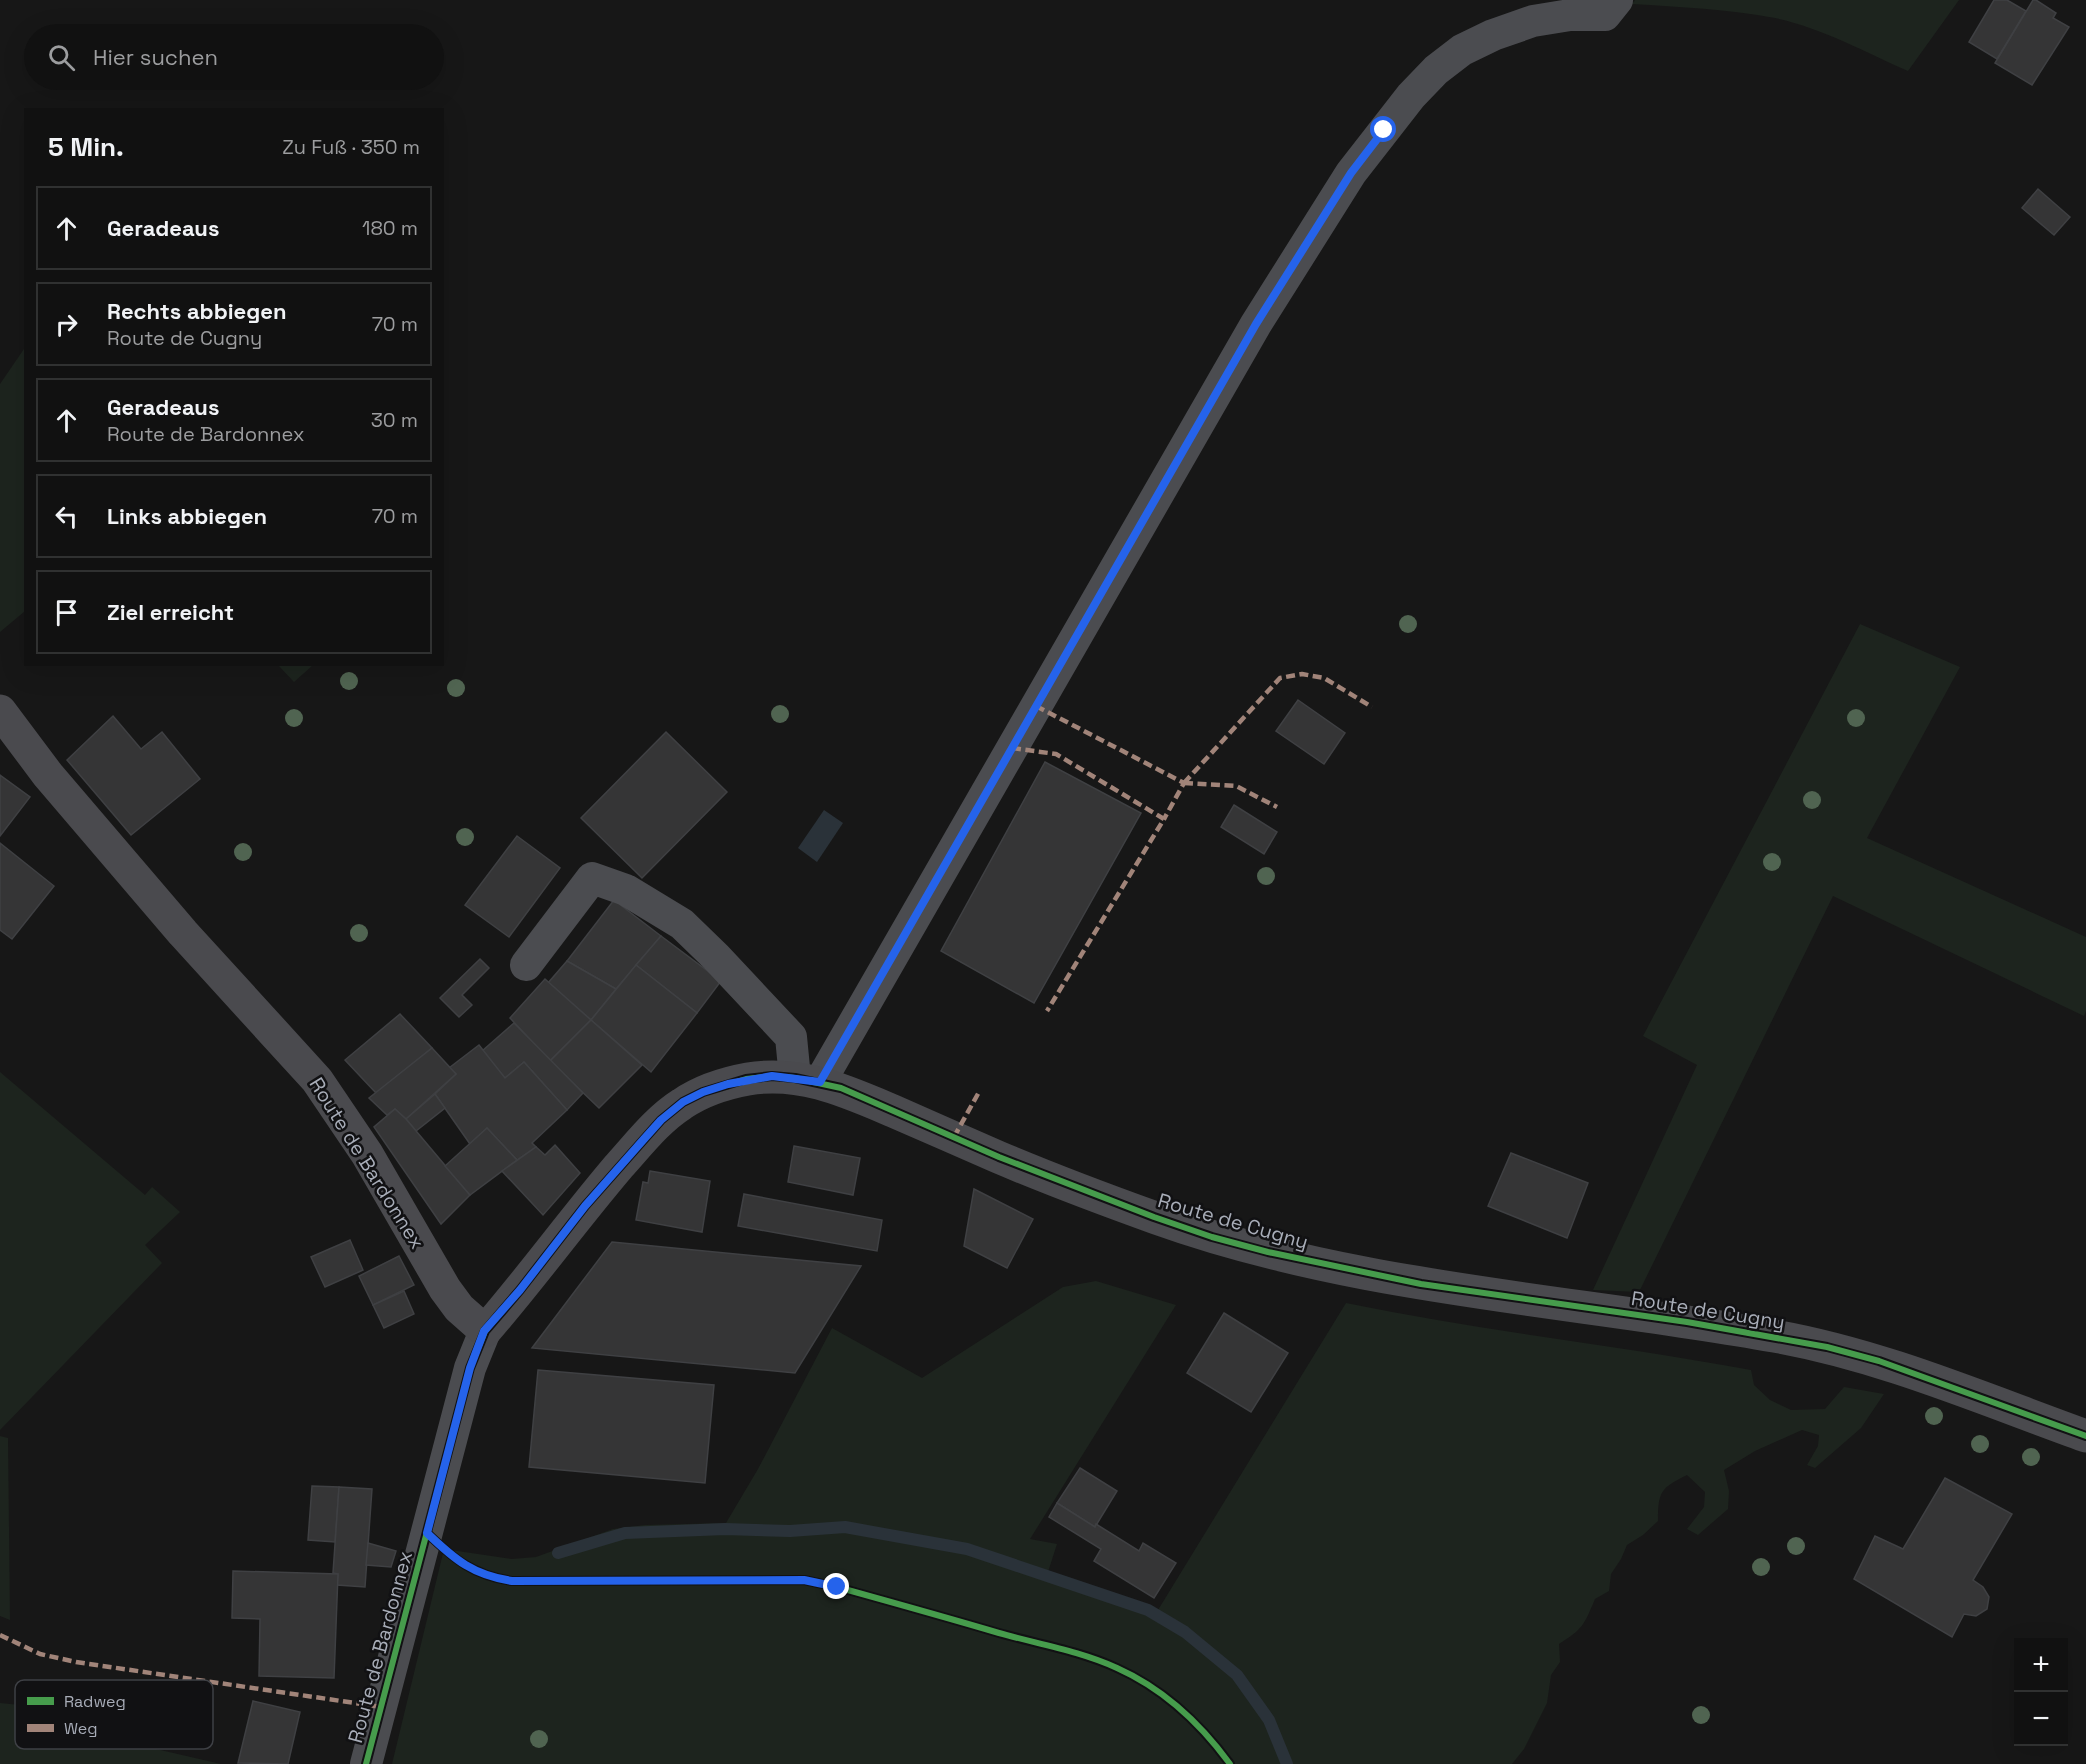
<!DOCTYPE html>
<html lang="de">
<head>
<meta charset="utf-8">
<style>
  :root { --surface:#111; --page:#1a1a1a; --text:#f1f3f6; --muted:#9c9d9f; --line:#303131 }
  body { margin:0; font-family:"Space Grotesk",sans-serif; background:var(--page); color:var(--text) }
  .controls { position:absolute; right:18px; bottom:18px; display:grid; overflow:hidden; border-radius:0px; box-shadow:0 6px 24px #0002 }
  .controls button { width:54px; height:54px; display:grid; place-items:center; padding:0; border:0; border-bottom:2px solid var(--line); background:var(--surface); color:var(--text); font:30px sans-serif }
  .stop { position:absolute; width:18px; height:18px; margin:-14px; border:4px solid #2563eb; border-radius:50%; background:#fff }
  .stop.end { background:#2563eb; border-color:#fff; box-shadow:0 2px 6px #0008 }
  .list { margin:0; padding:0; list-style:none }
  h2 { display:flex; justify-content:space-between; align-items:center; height:78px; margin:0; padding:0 24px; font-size:26px }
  h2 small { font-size:20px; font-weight:400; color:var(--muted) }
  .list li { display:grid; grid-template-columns:39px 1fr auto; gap:18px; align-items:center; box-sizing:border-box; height:84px; margin:0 12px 12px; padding:0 12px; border:2px solid var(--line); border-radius:0px }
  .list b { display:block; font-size:22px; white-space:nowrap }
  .list p { margin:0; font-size:20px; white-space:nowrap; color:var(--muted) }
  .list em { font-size:20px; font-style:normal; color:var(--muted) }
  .icon { flex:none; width:33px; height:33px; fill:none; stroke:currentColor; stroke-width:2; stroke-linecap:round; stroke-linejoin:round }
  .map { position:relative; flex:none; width:2086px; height:1764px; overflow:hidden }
  .search { position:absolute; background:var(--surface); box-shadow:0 6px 24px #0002; left:24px; top:24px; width:420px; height:66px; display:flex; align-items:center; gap:15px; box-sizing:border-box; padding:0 21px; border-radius:33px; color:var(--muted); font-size:22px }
  .panel { position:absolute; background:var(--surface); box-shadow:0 6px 24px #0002; left:24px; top:108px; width:420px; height:558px; border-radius:0px }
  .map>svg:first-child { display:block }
</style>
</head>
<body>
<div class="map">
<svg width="2086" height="1764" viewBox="0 0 2086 1764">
  <rect width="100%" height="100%" fill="#171717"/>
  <g fill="#1d241e">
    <path d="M1635 0H1959L1908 71C1865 52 1822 28 1775 18 1728 9 1680 7 1632 4Z"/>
    <path d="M24 349 26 351 25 611 0 632V384Z"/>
    <path d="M1860 624 1960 667 1867 838 2086 937V1011L2084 1016 1833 896 1639 1292 1593 1290 1697 1065 1643 1036Z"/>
    <path d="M278 665H313L294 682Z"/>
    <path d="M0 1072 145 1195 152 1187 180 1212 145 1245 162 1263 0 1430Z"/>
    <path d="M1096 1281 1176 1305 1030 1539 1057 1544 1048 1572 1158 1610 1346 1303C1480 1331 1617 1345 1751 1370L1754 1385 1770 1400 1791 1410 1825 1409 1844 1387 1884 1394 1861 1428 1815 1468 1807 1465 1818 1446 1819 1435 1802 1430 1755 1451 1724 1470 1729 1491 1728 1509 1698 1535 1687 1529 1704 1507 1705 1492 1687 1475C1661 1488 1658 1491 1658 1521L1643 1535 1627 1545 1621 1559 1611 1574 1609 1591 1595 1599C1584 1625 1583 1629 1559 1644L1560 1662 1551 1675 1547 1703 1524 1749 1512 1764H392L444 1549 512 1559 536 1557 613 1529 645 1525 726 1523 758 1469 832 1328 922 1378 1063 1287Z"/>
    <path d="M0 1436 8 1438 10 1620 0 1616Z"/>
    <path d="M0 1703 100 1713 91 1734 221 1764H0Z"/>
  </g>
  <path fill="#2a3239" d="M824 810 843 823 817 862 798 848Z"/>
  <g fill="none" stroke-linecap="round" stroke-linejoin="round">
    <path stroke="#2a3239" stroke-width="12" d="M558 1553 625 1533 725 1529 790 1531 845 1527 967 1549 1148 1610 1185 1632 1237 1675 1269 1720 1287 1764"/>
  </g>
  <g fill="#353536" stroke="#3f4043" stroke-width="1.5">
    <path d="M1994 0H2007L2026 11 1997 59 1969 42Z"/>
    <path d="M2033 0H2036L2056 13 2053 18 2069 27 2032 85 1995 63Z"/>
    <path d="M2038 189 2070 217 2054 235 2022 208Z"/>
    <path d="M1298 700 1345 733 1324 764 1276 731Z"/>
    <path d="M113 716 141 749 162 732 200 779 131 835 67 760Z"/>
    <path d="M666 732 727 792 642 878 581 818Z"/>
    <path d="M1045 762 1141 813 1034 1003 941 951Z"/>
    <path d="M0 775 30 797 0 836Z"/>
    <path d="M1234 805 1277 832 1264 854 1221 827Z"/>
    <path d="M517 836 560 868 509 937 465 905Z"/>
    <path d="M0 843 54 886 12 939 0 930Z"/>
    <path d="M614 900 661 936 616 989 567 961Z"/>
    <path d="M661 936 721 981 697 1013 636 965Z"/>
    <path d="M480 959 489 968 462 995 472 1005 459 1017 440 998Z"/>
    <path d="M567 961 616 989 591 1020 548 983Z"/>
    <path d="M636 965 697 1013 651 1072 591 1020Z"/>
    <path d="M545 979 591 1020 550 1061 510 1018Z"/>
    <path d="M400 1014 432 1048 376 1093 345 1060Z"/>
    <path d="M591 1020 642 1065 599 1108 550 1061Z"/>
    <path d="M514 1023 583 1093 567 1110 524 1062 505 1078 482 1051Z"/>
    <path d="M479 1045 505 1078 524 1062 567 1110 532 1143 536 1147 517 1160 487 1128 470 1144 435 1094 456 1074 449 1068Z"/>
    <path d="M432 1048 456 1074 406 1119 395 1109 387 1115 369 1098Z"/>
    <path d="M435 1094 445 1108 416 1131 406 1119Z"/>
    <path d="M395 1109 406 1119 470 1195 441 1224 374 1127Z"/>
    <path d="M487 1128 517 1160 470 1195 445 1166Z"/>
    <path d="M555 1145 580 1173 543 1215 502 1171 536 1147 545 1155Z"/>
    <path d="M794 1146 860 1158 853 1195 788 1182Z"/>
    <path d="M1511 1153 1588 1183 1567 1238 1488 1206Z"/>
    <path d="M650 1171 710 1181 702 1232 636 1220 643 1182 648 1183Z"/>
    <path d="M974 1189 1033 1219 1007 1268 964 1246Z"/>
    <path d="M744 1194 882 1220 877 1251 738 1226Z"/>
    <path d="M350 1240 363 1270 325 1287 311 1257Z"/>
    <path d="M612 1242 861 1266 795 1373 532 1348Z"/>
    <path d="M399 1256 414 1285 373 1305 359 1276Z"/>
    <path d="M404 1291 414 1314 384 1328 373 1305Z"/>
    <path d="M1224 1313 1288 1353 1251 1412 1187 1373Z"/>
    <path d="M538 1370 714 1385 705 1483 529 1467Z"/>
    <path d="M1080 1468 1117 1491 1095 1527 1057 1503Z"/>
    <path d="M1945 1478 2012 1514 1973 1580 1983 1587 1989 1597 1987 1609 1976 1616 1964 1614 1952 1637 1854 1579 1875 1536 1903 1549Z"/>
    <path d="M312 1486 339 1487 335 1542 308 1540Z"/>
    <path d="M339 1487 372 1489 365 1587 337 1585 338 1574 333 1573Z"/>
    <path d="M1057 1503 1095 1527 1096 1524 1139 1551 1143 1543 1176 1563 1154 1598 1094 1561 1101 1549 1049 1517Z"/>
    <path d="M368 1543 396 1551 391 1567 366 1565Z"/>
    <path d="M233 1571 338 1574 334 1678 259 1676 260 1619 232 1618Z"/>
    <path d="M253 1701 300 1712 288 1764 238 1763Z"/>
  </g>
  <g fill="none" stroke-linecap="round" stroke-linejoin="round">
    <g stroke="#4b4c50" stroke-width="32">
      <path d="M526 965 592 878 626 890 682 924 716 957 791 1037 795 1078"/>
      <path d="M820 1082 1256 324 1351 173 1411 96 1436 70 1462 50 1493 35 1533 21 1570 15H1605L1617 0"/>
      <path d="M366 1764 470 1368 485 1331"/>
    </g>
    <path stroke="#4a4a4e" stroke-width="33" d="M0 711 48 775 183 933 317 1080 367 1154 445 1289 459 1308 485 1331C531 1278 573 1220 619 1166 639 1144 657 1120 682 1104 701 1091 726 1083 748 1079 800 1070 846 1091 893 1111 928 1126 963 1142 998 1157 1050 1179 1103 1199 1156 1218 1354 1289 1567 1299 1774 1336 1882 1355 1983 1399 2086 1436"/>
    <g stroke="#a18479" stroke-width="4.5" stroke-dasharray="9 4.5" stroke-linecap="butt">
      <path d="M1036 706 1184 783 1164 819"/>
      <path d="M1012 748 1056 754 1164 819 1047 1011"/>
      <path d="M1184 783 1280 678 1302 674 1324 678 1372 707"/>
      <path d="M1184 783 1236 786 1277 807"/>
      <path d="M954 1137 979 1092"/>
      <path d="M0 1635 40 1654 76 1662 382 1707"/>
    </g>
    <g stroke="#111113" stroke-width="10">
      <g id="cycleway">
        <path d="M427 1533C455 1560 473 1575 512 1581L804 1580 837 1587C891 1602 945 1617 999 1633 1038 1644 1080 1651 1117 1668 1164 1689 1200 1723 1230 1764"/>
        <path d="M366 1764 470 1368 485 1331 520 1290 585 1206 661 1120 683 1102 703 1092 746 1079 772 1076 795 1078 841 1088 999 1157 1154 1217 1212 1237 1268 1252 1421 1284 1687 1322 1827 1347 1879 1361 2086 1436"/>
      </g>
    </g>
    <use href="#cycleway" stroke="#469c4c" stroke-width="6"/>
  </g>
  <g fill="#506451">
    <circle cx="1408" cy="624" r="9"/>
    <circle cx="349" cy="681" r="9"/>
    <circle cx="456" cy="688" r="9"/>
    <circle cx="780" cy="714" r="9"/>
    <circle cx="294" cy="718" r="9"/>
    <circle cx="1856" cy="718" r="9"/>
    <circle cx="1812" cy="800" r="9"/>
    <circle cx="465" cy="837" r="9"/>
    <circle cx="243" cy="852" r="9"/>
    <circle cx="1772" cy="862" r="9"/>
    <circle cx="1266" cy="876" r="9"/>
    <circle cx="359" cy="933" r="9"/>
    <circle cx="1934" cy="1416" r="9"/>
    <circle cx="1980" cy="1444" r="9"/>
    <circle cx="2031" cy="1457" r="9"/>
    <circle cx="1796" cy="1546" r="9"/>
    <circle cx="1761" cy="1567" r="9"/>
    <circle cx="1701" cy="1715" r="9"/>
    <circle cx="539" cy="1739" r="9"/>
  </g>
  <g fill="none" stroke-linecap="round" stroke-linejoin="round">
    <path stroke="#2563eb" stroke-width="8" d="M837 1587 804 1580 512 1581C473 1575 455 1560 427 1533L470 1368 484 1331 520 1290 585 1206 644 1139 661 1120 683 1102 703 1092 728 1084 772 1076 820 1082 1256 324 1351 173 1384 130"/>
  </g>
  <g text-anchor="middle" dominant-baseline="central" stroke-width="5" stroke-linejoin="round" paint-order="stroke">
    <g font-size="20" fill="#a8adb8" stroke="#111113">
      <text transform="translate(367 1163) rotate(58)">Route de Bardonnex</text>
      <text transform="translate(1233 1221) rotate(16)">Route de Cugny</text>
      <text transform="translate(1708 1310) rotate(9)">Route de Cugny</text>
      <text transform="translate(380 1647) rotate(-75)">Route de Bardonnex</text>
    </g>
  </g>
  <rect x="15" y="1680" width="198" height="69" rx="9" fill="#111113" stroke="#3e4045" stroke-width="1.5"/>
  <rect x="27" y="1697" width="27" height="8" fill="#469c4c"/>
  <rect x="27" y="1724" width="27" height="8" fill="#a18479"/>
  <g font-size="16" fill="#a8adb8">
    <text x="64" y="1707">Radweg</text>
    <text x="64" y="1734">Weg</text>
  </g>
</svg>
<div class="controls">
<button>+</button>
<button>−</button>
</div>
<div class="stop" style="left:1384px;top:130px"></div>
<div class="stop end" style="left:837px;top:1587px"></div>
<div class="search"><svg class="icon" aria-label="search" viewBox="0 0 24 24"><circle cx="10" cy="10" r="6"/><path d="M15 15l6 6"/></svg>Hier suchen</div>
<section class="panel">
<h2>5 Min.<small>Zu Fuß · 350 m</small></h2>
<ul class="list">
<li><svg class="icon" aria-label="ahead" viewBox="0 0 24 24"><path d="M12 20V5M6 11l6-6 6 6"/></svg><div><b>Geradeaus</b></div><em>180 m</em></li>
<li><svg class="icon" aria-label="right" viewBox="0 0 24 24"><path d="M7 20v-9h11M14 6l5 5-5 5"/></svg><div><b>Rechts abbiegen</b><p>Route de Cugny</p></div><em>70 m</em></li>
<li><svg class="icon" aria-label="ahead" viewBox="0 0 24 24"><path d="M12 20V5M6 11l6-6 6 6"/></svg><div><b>Geradeaus</b><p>Route de Bardonnex</p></div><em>30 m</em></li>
<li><svg class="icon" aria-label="left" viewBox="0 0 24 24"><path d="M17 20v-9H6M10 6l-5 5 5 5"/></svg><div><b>Links abbiegen</b></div><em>70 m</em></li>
<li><svg class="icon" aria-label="arrive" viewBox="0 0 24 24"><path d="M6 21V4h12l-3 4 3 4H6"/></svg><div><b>Ziel erreicht</b></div></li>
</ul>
</section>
</div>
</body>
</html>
